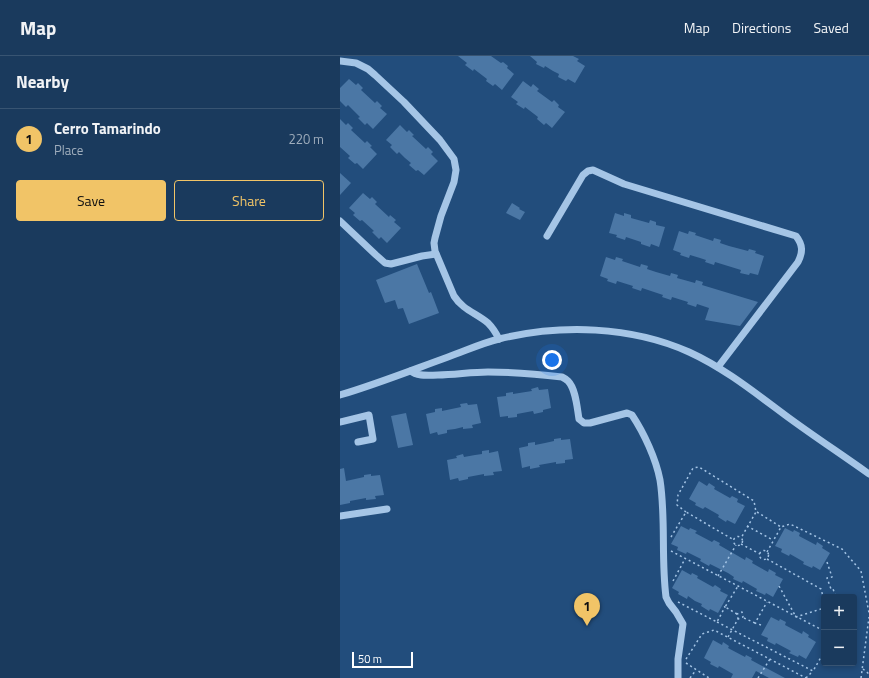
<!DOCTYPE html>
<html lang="en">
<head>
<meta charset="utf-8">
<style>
  :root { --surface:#1a3a5d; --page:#274566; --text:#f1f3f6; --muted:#9fadbc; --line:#385472; --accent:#f1c467 }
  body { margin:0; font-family:"Titillium Web",sans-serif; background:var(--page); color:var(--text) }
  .controls { position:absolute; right:12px; bottom:12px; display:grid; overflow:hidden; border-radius:4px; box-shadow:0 2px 6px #0003 }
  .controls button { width:36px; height:36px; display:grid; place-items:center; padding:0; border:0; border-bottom:1px solid var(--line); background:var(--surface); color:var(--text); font:20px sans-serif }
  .scale { position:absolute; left:12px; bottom:10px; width:61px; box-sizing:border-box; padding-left:4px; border:2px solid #fff; border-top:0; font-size:11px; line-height:14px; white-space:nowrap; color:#fff; -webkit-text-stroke:3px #224d7c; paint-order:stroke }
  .you { position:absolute; left:212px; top:304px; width:14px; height:14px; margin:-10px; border:3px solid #fff; border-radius:50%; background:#1a73e8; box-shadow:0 0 0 6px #1a73e833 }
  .badge { display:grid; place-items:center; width:26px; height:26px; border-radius:50%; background:var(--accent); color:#111; font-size:13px; font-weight:700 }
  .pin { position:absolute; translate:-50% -33px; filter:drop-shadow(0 1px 2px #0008) }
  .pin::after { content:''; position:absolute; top:21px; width:14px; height:12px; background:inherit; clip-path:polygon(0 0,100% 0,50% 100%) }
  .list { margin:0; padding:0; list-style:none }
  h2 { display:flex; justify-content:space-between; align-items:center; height:52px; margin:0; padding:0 16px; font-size:17px }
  h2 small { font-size:13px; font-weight:400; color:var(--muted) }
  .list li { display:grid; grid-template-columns:26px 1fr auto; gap:12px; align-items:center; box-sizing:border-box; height:60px; padding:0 16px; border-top:1px solid var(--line) }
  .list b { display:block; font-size:15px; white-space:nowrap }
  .list p { margin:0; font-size:13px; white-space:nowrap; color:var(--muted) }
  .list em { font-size:13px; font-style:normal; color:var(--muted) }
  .actions { display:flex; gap:8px; padding:12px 16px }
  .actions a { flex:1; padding:9px 0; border:1px solid var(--accent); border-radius:4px; text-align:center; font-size:14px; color:var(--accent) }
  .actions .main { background:var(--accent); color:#111 }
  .map { position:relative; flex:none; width:529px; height:622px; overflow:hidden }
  header { display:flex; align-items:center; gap:24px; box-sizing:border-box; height:56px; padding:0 20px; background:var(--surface); border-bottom:1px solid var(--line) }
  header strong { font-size:19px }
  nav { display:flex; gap:22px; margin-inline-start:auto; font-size:14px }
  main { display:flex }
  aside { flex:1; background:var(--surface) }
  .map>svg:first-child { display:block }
</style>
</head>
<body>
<header>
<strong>Map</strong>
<nav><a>Map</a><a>Directions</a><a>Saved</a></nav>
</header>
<main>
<aside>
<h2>Nearby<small></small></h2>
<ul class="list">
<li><span class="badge">1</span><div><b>Cerro Tamarindo</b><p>Place</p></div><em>220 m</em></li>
</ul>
<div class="actions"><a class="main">Save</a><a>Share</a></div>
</aside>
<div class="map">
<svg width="529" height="622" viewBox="0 0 529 622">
  <rect width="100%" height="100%" fill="#224d7c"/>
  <g fill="#4b77a5">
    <path d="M118 0H151L161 7 163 6 168 10 167 12 174 18 162 34 155 28 153 30 146 25 147 23 134 13 133 15 125 9 127 7Z"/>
    <path d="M190 0H233L239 3 237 5 245 10 235 27 228 23 226 25 218 21 219 18 213 15 205 10 204 12 196 8 197 6Z"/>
    <path d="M9 23 16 29 18 27 23 32 21 34 35 47 37 45 42 50 40 52 47 58 33 73 27 67 25 69 18 62 20 61 8 49 6 51 0 45V32Z"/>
    <path d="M183 25 191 31 193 28 199 33 197 35 212 46 214 44 219 49 218 51 225 56 212 72 206 67 204 69 197 63 198 61 185 51 184 53 176 48 178 46 171 41Z"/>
    <path d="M0 63 6 69 8 67 13 72 11 74 25 87 27 85 32 90 30 91 37 98 23 113 17 107 15 108 8 102 10 100 0 91Z"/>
    <path d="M60 69 67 76 69 74 74 79 72 80 86 93 88 91 93 96 91 98 98 105 84 119 78 114 76 115 69 109 71 107 65 102 59 96 57 98 50 91 52 89 46 84Z"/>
    <path d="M0 117 11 127 0 139Z"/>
    <path d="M23 137 30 143 32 141 37 146 35 148 49 161 50 159 56 164 54 166 61 172 47 187 41 181 39 183 32 176 34 175 22 164 20 165 13 159 15 157 9 152Z"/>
    <path d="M172 147 180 152 179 153 185 156 180 164 166 157Z"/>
    <path d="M275 157 284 160V157L291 159V162L309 167 310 164 316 166V169L325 171 319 191 311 188 310 191 301 188V186L286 181 285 184 276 181 277 179 269 177Z"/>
    <path d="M339 175 348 178 349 175 356 177 355 179 373 185 374 182 381 184 380 187 389 190 408 195 409 193 416 195 415 197 424 200 418 219 410 217 409 219 400 217 401 214 375 206 374 209 365 206 366 204 360 202 350 199 349 202 340 199 341 197 333 194Z"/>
    <path d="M266 201 275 204 276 201 283 203 282 205 300 211 301 208 308 210 307 213 316 216 330 220 331 217 338 219 337 222 355 227 356 224 363 226 362 229 418 246 400 270 365 264 369 252 357 248 356 251 347 248 348 246 332 241 331 244 322 241 323 239 302 232 301 235 292 232 293 230 277 225 276 228 267 225 268 223 260 220Z"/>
    <path d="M77 208 89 237 91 236 99 257 69 268 63 252 58 253 55 244 45 247 36 224Z"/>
    <path d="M198 331 199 334 208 333 211 352 203 354V356L194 358 193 355 177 358V361L168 362V360L160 361 157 341 166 340V337L173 336V338L192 335 191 333Z"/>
    <path d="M127 347 128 349 137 348 141 367 132 369 133 372 123 373V371L115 373 107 374V377L98 379 97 376 90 378 86 358 95 356V353L102 352V355L121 351 120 348Z"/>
    <path d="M66 357 73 389 58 392 51 360Z"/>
    <path d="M221 382V384L230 383 233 403 225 404V407L216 408V406L199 409 200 411 190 413V410L182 412 179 392 188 390V387L195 386V389L205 387 214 385V383Z"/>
    <path d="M149 394V397L158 395 162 415 153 416 154 419 144 420V418L128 421V423L119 425 118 422 110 424 107 404 117 402 116 400 123 398 124 401 135 399 142 398V395Z"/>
    <path d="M4 412 6 425 24 421V419L31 418V420L40 419 44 439 35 440 36 443 26 444V442L10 445V447L0 449V413Z"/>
    <path d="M359 425 367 430 369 427 375 431 374 433 390 442 392 440 398 443 397 446 405 450 395 468 387 464 386 466 378 461 379 459 365 451 363 453 355 449 356 447 349 443Z"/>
    <path d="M341 470 349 474 350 472 357 475 355 477 372 486 374 484 380 487 379 489 405 504 406 501 413 505 412 507 419 511 428 516 429 513 436 517 435 519 443 523 433 541 426 537 425 539 416 535 417 533 403 525 402 527 393 523 394 521 388 517 370 508 369 510 360 505 361 503 347 496 346 498 337 494 338 491 331 488Z"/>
    <path d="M445 472 453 476 454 474 460 477 459 480 476 489 477 486 483 490 482 492 490 497 480 514 473 510 472 512 463 508 464 506 450 498 449 500 441 496 442 493 435 490Z"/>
    <path d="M342 514 351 519 352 517 358 520 357 522 373 531 375 529 381 533 380 535 388 539 378 557 370 553 369 555 361 550 362 548 355 545 348 540 347 543 338 538 339 536 332 532Z"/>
    <path d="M431 561 439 565 440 563 446 566 445 569 462 578 463 575 469 579 468 581 476 586 466 603 459 599 458 601 449 597 451 595 436 587 435 589 427 585 428 582 421 579Z"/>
    <path d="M373 584 382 589 383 586 389 590 388 592 405 601 406 599 412 602 411 604 445 622H429L416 615 412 622H391L393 618 379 610 378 612 370 608 371 606 364 602Z"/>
  </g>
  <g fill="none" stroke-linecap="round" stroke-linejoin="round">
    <g stroke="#a5c5e6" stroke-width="1.5" stroke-dasharray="2 3" stroke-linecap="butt">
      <path d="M346 456 337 449 338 439 353 412 359 411 414 445 416 456 401 482"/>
      <path d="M417 456 441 471"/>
      <path d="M407 470 433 484"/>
      <circle cx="398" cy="485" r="4.5"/>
      <path d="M331 481 346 456 394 484"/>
      <path d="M401 488 420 498"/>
      <circle cx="424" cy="499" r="4.5"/>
      <path d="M331 495 484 575"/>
      <path d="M427 496 441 471 450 468 502 493 521 515 529 557"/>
      <path d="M427 503 481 533 484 544"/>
      <path d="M487 506 492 521 487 522 491 533H493L496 541"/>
      <path d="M378 520 396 489"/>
      <path d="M333 525 345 503"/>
      <path d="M439 530 456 561 484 552"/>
      <path d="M338 546 377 566 385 551 382 548"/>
      <path d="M397 558 385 551 398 530"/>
      <path d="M404 562 415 567"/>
      <path d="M377 566 473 615 484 596"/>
      <path d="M421 569 415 567 427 546"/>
      <path d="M388 581 398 563 403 561 402 556 397 558 398 563"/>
      <path d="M346 603 362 578 374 574 466 622"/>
      <path d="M346 607 369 622"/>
      <path d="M523 613 529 618"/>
      <path d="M350 622 356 614"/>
      <path d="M418 622 430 603"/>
      <path d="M466 622 473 615"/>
      <path d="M521 622 529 561"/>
    </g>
    <g stroke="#a5c5e6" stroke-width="7">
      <path d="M0 5 16 7 28 13 35 19 64 46 100 84 114 103 116 114 114 126 101 160 95 182 94 187 95 195 114 240C123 254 136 257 148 267 153 272 156 277 159 283"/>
      <path d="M0 165 36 199 45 207 51 208 82 200 96 198"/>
      <path d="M207 180 243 119 248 115 253 114 284 128 456 180C463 189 463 196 458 206L378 311"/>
      <path d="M71 315C77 321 90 319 98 319 114 319 131 316 148 316 172 316 198 318 222 321 224 322 226 323 228 325 236 333 237 352 239 363L244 367H250L287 357 292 359C304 377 316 403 320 424 326 462 321 503 326 541L329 547 336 556 343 568 338 603V622"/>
      <path d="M0 339C37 328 72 314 108 301 125 295 142 287 159 283 221 268 291 270 349 296 384 312 414 336 445 359 472 379 501 398 529 418"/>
      <path d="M0 366 29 359 33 383 18 386"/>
      <path d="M0 460 47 453"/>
    </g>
  </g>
</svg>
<div class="controls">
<button>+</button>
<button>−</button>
</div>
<div class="scale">50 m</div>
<div class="you"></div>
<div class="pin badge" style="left:247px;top:570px">1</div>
</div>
</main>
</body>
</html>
